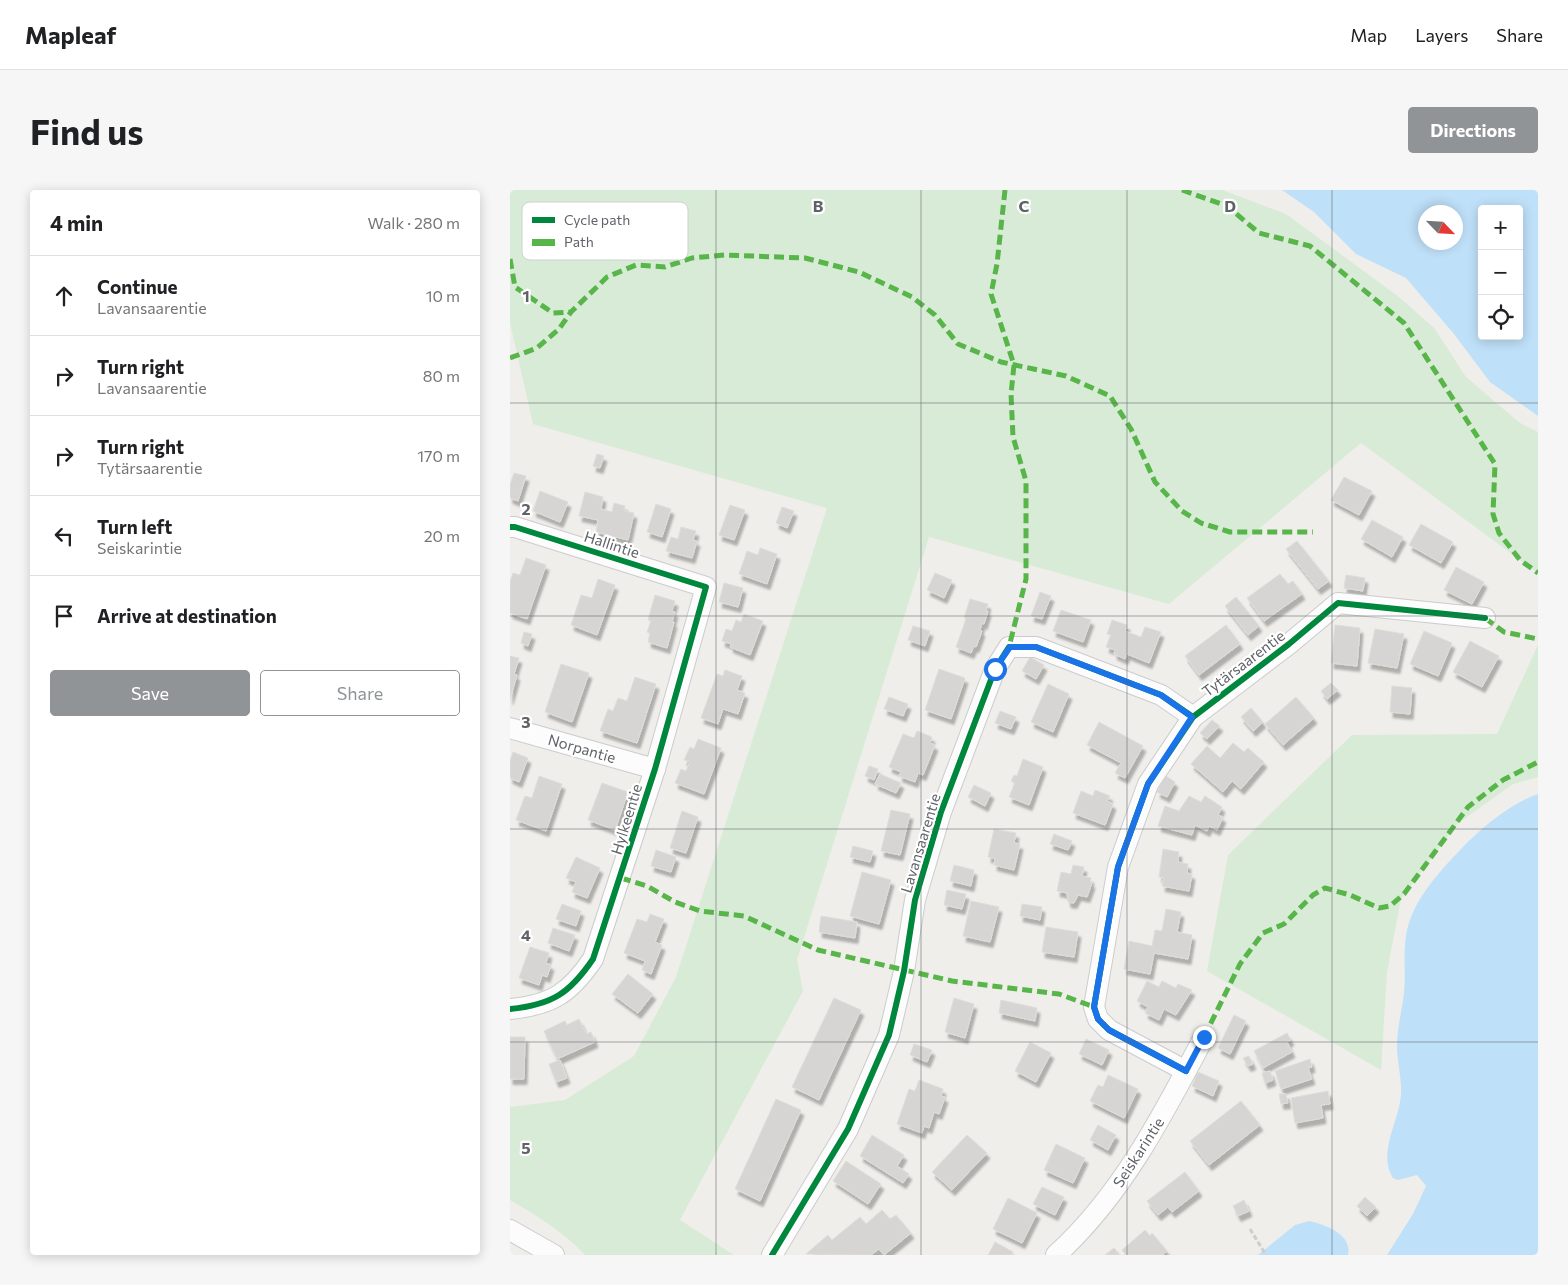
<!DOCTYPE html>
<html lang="en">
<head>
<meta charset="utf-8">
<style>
  :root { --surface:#fff; --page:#f6f6f6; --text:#202124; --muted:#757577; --line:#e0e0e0; --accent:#919496 }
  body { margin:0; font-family:Commissioner,sans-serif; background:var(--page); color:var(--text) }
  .controls { position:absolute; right:15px; top:15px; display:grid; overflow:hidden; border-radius:5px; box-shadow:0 2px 12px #0003 }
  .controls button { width:45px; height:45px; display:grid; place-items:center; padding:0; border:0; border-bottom:1px solid var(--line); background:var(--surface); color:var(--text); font:25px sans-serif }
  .compass { position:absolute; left:908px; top:15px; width:45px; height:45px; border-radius:50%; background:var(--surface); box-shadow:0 2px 12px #0003; rotate:115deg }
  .stop { position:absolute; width:15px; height:15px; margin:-11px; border:4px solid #1a73e8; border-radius:50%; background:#fff }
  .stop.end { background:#1a73e8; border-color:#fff; box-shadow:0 1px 5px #0008 }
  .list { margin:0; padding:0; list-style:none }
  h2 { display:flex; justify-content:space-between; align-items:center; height:65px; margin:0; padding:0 20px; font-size:21px }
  h2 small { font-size:16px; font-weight:400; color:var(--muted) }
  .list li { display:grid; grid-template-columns:32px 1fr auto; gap:15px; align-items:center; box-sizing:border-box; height:80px; padding:0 20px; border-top:1px solid var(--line) }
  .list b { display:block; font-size:19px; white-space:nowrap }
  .list p { margin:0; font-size:16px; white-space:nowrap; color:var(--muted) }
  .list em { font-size:16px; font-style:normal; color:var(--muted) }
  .actions { display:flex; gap:10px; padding:15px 20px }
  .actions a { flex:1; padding:11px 0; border:1px solid var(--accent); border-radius:5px; text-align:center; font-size:18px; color:var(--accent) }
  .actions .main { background:var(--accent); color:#fff }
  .icon { flex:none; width:28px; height:28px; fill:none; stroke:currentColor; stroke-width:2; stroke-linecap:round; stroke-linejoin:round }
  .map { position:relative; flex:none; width:1028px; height:1065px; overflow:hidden; border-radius:5px }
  header { display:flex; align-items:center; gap:30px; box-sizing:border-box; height:70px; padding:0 25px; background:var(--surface); border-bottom:1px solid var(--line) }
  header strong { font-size:24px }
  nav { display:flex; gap:28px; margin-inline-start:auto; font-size:18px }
  .intro { display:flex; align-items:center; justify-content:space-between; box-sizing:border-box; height:120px; padding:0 30px }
  h1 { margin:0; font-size:35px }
  .button { padding:12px 22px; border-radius:5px; background:var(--accent); color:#fff; font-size:18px; font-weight:700 }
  main { display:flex; gap:30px; padding:0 30px }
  aside { flex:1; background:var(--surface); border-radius:5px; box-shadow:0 2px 12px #0003 }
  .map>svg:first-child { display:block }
</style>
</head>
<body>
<header>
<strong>Mapleaf</strong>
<nav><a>Map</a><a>Layers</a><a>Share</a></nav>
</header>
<div class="intro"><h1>Find us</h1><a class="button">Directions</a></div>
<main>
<aside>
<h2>4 min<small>Walk · 280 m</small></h2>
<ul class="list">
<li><svg class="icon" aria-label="ahead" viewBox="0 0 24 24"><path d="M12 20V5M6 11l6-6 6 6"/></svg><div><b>Continue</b><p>Lavansaarentie</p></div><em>10 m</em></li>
<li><svg class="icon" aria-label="right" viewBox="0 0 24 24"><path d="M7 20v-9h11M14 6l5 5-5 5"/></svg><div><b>Turn right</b><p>Lavansaarentie</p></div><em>80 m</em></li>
<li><svg class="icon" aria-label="right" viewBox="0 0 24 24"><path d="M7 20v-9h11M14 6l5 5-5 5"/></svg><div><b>Turn right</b><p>Tytärsaarentie</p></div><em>170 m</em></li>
<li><svg class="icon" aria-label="left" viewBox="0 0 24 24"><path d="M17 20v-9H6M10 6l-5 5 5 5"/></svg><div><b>Turn left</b><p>Seiskarintie</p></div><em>20 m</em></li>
<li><svg class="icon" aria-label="arrive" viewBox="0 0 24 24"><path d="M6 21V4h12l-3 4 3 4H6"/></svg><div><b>Arrive at destination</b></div></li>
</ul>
<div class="actions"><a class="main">Save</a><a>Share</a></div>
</aside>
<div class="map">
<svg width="1028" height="1065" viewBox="0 0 1028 1065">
  <defs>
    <filter id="shadow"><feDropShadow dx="3" dy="5.5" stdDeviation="1" flood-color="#0004"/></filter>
  </defs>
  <rect width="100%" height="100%" fill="#efeeea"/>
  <g fill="#d8ebd6">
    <path d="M0 0H712L776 24 889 107 925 139 956 187 1010 233 1028 242V383L851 253 659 414 419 347 287 770 293 801 170 1030 224 1065H75C54 1042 27 1026 0 1010V917L55 910 124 866 166 787 317 318 23 234 0 133Z"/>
    <path d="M1028 455V587L1003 594 947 634 891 709 877 782 871 880 697 781 718 665 842 545 987 544Z"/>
  </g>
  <g fill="#bfe0f9" fill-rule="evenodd">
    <path d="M772 0H1028V226L980 192 944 144 896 88 846 64 804 22ZM972 19H1009V146H972ZM916 22H946V52H916Z"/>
    <path d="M1028 604V1065H877L903 1024 916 996 907 985 888 990 883 988C867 963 889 932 891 905 892 888 887 872 887 856 887 838 892 821 894 803 896 784 893 765 896 746 901 712 928 683 952 658 974 636 998 615 1028 604Z"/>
    <path d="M799 1031C816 1035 842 1044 838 1065H748L785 1035Z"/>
  </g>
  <g fill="#d6d5d3" stroke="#deddd9" filter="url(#shadow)">
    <path d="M87 264 94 266 90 278 83 276Z"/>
    <path d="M4 283 16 286 8 311 0 308V295Z"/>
    <path d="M834 287 862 301 849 325 821 310Z"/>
    <path d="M30 301 58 312 50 332 23 321Z"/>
    <path d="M75 302 93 307 91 319 102 322 104 313 115 316 114 321 124 323 118 350 86 342 88 330 69 326Z"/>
    <path d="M146 314 161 319 152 347 137 342Z"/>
    <path d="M220 315 235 320 224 350 209 345Z"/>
    <path d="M272 317 284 321 277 338 266 333Z"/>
    <path d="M862 330 893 347 882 367 851 349Z"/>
    <path d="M911 334 943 352 931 373 899 355Z"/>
    <path d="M171 337 186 341 183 350 187 351 182 368 156 361 161 347 168 349Z"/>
    <path d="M787 351 819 391 808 399 776 359Z"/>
    <path d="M250 358 267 364 257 394 229 384 237 361 248 365Z"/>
    <path d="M16 368 36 375 17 429 0 423V392L3 383 10 385Z"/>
    <path d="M946 377 974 392 962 414 934 400Z"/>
    <path d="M425 383 442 390 434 408 417 400Z"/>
    <path d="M770 384 778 394 783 391 792 404 754 431 737 408Z"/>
    <path d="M836 385 855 388 853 401 834 398Z"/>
    <path d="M88 389 105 395 87 445 61 435 71 405 82 408Z"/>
    <path d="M214 393 233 398 228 417 209 412Z"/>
    <path d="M530 402 541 406 532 429 521 426Z"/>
    <path d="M145 405 165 411 162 421 165 422 162 432H164L157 458 138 452 140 443 137 442 141 431 138 430Z"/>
    <path d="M726 407 749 436 738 445 715 416Z"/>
    <path d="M460 409 478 414 476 420 478 421 474 434 472 433 470 440 472 441 466 457 464 456 461 463 446 457 454 435 456 428H454Z"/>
    <path d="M551 420 581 430 573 452 543 441Z"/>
    <path d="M234 424 253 431 240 465 220 457 221 454 212 451 216 439 222 441 226 430 231 432Z"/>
    <path d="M602 430 617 435 615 441 631 447 635 437 651 442 639 473 617 464 615 469 604 464 605 460 596 457 601 445 597 444Z"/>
    <path d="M716 435 730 454 689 485 675 466Z"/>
    <path d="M825 435 850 438 847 476 821 473Z"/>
    <path d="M403 436 420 441 415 456 398 450Z"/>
    <path d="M865 439 894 444 887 478 858 473Z"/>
    <path d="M914 441 942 453 928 486 900 474Z"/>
    <path d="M14 442 22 444 18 456 11 453Z"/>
    <path d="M960 451 989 466 972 497 943 482Z"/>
    <path d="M0 466 9 468 4 484 7 485 0 509Z"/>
    <path d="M520 467 534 475 526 489 512 481Z"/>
    <path d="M51 474 79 483 62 532 35 522Z"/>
    <path d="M429 479 455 488 441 529 415 520Z"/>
    <path d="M215 480 232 486 227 500 235 503 228 524 213 519 208 534 191 528 207 484 213 486Z"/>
    <path d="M125 487 146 494 127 553 90 541 98 519 103 521 108 508 117 511Z"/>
    <path d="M821 493 828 500 817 509 811 501Z"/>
    <path d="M538 494 559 504 543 542 521 532Z"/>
    <path d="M882 496 902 498 900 524 880 522Z"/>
    <path d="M379 507 398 514 393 526 374 519Z"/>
    <path d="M786 507 804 528 773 555 755 534Z"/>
    <path d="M741 518 753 532 743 541 731 527Z"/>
    <path d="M490 521 506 527 501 539 485 533Z"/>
    <path d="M702 530 710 536 697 549 690 543Z"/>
    <path d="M589 532 633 556 615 588 605 583 611 573 577 555Z"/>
    <path d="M407 541 422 547 420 553 425 555 413 585 408 583 405 592 389 586 391 582 379 577 393 544 404 548Z"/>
    <path d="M188 549 211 558 194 604 165 593 171 579 176 581 180 572 174 570 180 557 184 559Z"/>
    <path d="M723 553 734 562 738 558 754 572 731 599 722 591 713 602 681 574 697 556 710 568Z"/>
    <path d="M3 562 18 568 9 592 0 588V571Z"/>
    <path d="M513 569 533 577 519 615 499 607 505 593 501 591 504 585 507 586Z"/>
    <path d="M359 576 368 579 364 590 355 586Z"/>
    <path d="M370 584 391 593 386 603 365 594Z"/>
    <path d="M29 586 52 594 36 641 6 630 15 606 22 608Z"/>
    <path d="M656 586 665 592 657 607 647 602Z"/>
    <path d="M92 593 118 602 105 640 78 630Z"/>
    <path d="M464 595 481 603 475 616 458 607Z"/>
    <path d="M585 600 600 606 597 611 603 614 595 635 563 623 571 601 583 606Z"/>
    <path d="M679 606 691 612 695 606 712 617 708 625 713 627 707 640 699 636 697 641 685 635 682 645 648 636 655 616 669 621Z"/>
    <path d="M381 620 400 624 390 665 371 661Z"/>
    <path d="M172 621 188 627 176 663 160 658Z"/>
    <path d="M484 639 506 643 504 653 510 654 504 680 484 675 485 668 478 667Z"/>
    <path d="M544 644 562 651 558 660 540 654Z"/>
    <path d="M343 656 363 661 360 672 340 667Z"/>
    <path d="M653 659 669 662 668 672 678 674 677 683 682 684 679 701 652 696 654 688 649 687Z"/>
    <path d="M146 660 166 667 161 682 141 676Z"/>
    <path d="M66 667 90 678 77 708 62 702 66 692 56 688Z"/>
    <path d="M444 675 464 680 461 696 440 691Z"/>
    <path d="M563 675 574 677 572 686 581 688 580 692 582 693 577 707 568 705 564 713 558 712 557 703 547 701 551 682 561 684Z"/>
    <path d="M352 682 381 690 369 734 340 726Z"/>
    <path d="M437 700 456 704 452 719 434 715Z"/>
    <path d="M461 711 489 717 480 752 453 746Z"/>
    <path d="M52 714 71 721 66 736 46 729Z"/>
    <path d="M512 714 532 717 530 730 510 726Z"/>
    <path d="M656 719 671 722 667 742 682 745 678 769 644 763 640 784 614 779 619 751 642 756 645 740 652 741Z"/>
    <path d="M140 724 154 729 145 752 152 755 141 784 132 780 135 771 114 763 127 729 137 732Z"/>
    <path d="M311 726 347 732 345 748 309 742Z"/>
    <path d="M536 737 568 742 564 767 532 762Z"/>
    <path d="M43 738 65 745 59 761 38 753Z"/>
    <path d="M20 757 39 763 36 773 41 775 37 787 32 785 29 795 9 788Z"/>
    <path d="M118 784 143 804 128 823 102 804Z"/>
    <path d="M637 791 649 797 652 791 666 798 668 794 682 800 666 825 654 819 649 830 635 823 638 817 627 811Z"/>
    <path d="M324 808 351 820 309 910 282 897Z"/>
    <path d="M444 808 464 814 455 848 435 842Z"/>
    <path d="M491 810 527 818 525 831 489 823Z"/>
    <path d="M724 825 736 831 720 864 708 858Z"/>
    <path d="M69 829 76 844 81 842 85 852 47 869 34 841 55 831 57 835Z"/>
    <path d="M777 843 781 850 777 852 782 862 753 878 744 861Z"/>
    <path d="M0 847H15L14 889H0Z"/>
    <path d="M576 849 599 860 592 875 569 864Z"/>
    <path d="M520 852 541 863 526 892 505 881Z"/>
    <path d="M404 854 422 860 417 872 400 865Z"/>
    <path d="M739 866 743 874 738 876 733 868Z"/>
    <path d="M800 869 802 877 798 878 802 889 771 899 765 881Z"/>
    <path d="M50 870 57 888 46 892 39 874Z"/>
    <path d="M760 881 763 890 755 893 752 883Z"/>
    <path d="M688 882 709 891 703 906 682 896Z"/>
    <path d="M598 885 628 899 614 928 580 911 588 895 593 897Z"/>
    <path d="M409 890 433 899 431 906 435 907 429 924 424 922 419 938 414 936 412 943 387 934 399 899 405 901Z"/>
    <path d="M818 901 820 914 811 915 813 928 785 933 781 908Z"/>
    <path d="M769 904H776L778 913 771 914Z"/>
    <path d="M266 909 291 920 250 1011 225 999Z"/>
    <path d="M731 911 750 935 699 975 680 951Z"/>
    <path d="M588 935 606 945 598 960 580 950Z"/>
    <path d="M362 945 394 965 387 976 399 984 393 993 350 966Z"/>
    <path d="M457 945 477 963 442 1000 422 982Z"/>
    <path d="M546 954 575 968 563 993 534 980Z"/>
    <path d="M336 971 371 994 358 1014 323 991Z"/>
    <path d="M675 982 689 1001 662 1022 658 1017 648 1025 637 1011Z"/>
    <path d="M532 997 554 1007 545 1025 523 1014Z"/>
    <path d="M855 1007 866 1017 857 1026 847 1016Z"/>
    <path d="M498 1008 527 1023 512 1053 483 1039Z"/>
    <path d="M734 1010 739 1021 728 1026 723 1016Z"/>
    <path d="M372 1020 380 1029 386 1025 401 1043 374 1065 369 1059 361 1065 296 1064 318 1045 322 1050 350 1027 356 1034Z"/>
    <path d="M635 1040 640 1046 642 1043 657 1061 653 1065H616L612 1060Z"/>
    <path d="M485 1052 503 1062 501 1065H478Z"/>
    <path d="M604 1058 610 1065H595Z"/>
  </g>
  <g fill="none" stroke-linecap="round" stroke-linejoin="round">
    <g stroke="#cbcccc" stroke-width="22">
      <g id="minor">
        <path d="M0 337H5L196 397 145 579 83 769C60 803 42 815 0 819"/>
        <path d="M0 538 145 579"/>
        <path d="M676 881 599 840 588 829 584 817 608 677 638 594 683 527 779 454 828 413 975 428"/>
        <path d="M0 1040 44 1065"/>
        <path d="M262 1065 338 939 379 845 394 781 405 710 431 622 485 479 499 457H526L651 505 683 527"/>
        <path d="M546 1065C612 1005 653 925 694 847"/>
      </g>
    </g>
    <path stroke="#cacfcc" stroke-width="3" stroke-dasharray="5 2.5" stroke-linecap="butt" d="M740 1039 756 1065"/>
    <use href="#minor" stroke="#fdfcfc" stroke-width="20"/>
    <g stroke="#58b549" stroke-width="5" stroke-dasharray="10 5" stroke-linecap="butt">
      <path d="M495 0 487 74 481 104 504 175 501 204 503 247 516 291V389L499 457"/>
      <path d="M672 0 717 16 749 43 800 56 894 133 985 274 983 324 989 343 1010 370 1028 383"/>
      <path d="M0 69 5 97 43 123 61 122"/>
      <path d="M0 168 27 158 49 139 61 122 97 87 126 75 155 77 182 68 215 65 295 68 349 82 402 107 425 125 448 154 491 172 556 186 600 206 621 239 645 292 672 321 691 333 720 342H803"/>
      <path d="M975 428 994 442 1028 449"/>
      <path d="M111 688 137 696 165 712 190 721 234 726 308 760 442 791 549 804 584 817"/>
      <path d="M694 847 730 774 753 743 774 734 803 705 815 698 840 705 869 718 880 716 894 704 958 617 993 590 1028 572"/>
    </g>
    <g stroke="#fff" stroke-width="9">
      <g id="cycleway">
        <path d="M0 337H5L196 397 145 579 83 769C60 803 42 815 0 819"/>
        <path d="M676 881 599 840 588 829 584 817 608 677 638 594 683 527 779 454 828 413 975 428"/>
        <path d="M262 1065 338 939 379 845 394 781 405 710 431 622 485 479 499 457H526L651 505 683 527"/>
      </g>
    </g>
    <use href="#cycleway" stroke="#00873e" stroke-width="6"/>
  </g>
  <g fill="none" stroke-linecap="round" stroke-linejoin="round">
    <path stroke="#1a73e8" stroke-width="6" d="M485 479 500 457H526L651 505 682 527 638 594 608 677 584 817 588 829 599 840 676 881 694 847"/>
  </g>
  <path fill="none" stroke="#5f6368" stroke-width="1" stroke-opacity="0.55" d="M206 0V1065M411 0V1065M617 0V1065M822 0V1065M0 213H1028M0 426H1028M0 639H1028M0 852H1028"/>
  <g text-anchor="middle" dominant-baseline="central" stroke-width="4.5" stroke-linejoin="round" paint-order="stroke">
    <g font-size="15" fill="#5f6368" stroke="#fff">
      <text transform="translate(102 354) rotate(18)">Hallintie</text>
      <text transform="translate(733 473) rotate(-37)">Tytärsaarentie</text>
      <text transform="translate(72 558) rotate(16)">Norpantie</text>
      <text transform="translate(116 629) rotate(-73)">Hylkeentie</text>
      <text transform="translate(410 653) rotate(-73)">Lavansaarentie</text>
      <text transform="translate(628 962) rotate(-57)">Seiskarintie</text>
    </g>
  </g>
  <rect x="12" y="12" width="166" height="58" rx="8" fill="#fff" stroke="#cfd0d2" stroke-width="1"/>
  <rect x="22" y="27" width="23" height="6" fill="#00873e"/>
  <rect x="22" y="49" width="23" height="7" fill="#58b549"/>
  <g font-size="14" fill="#5f6368">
    <text x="54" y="35">Cycle path</text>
    <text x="54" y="57">Path</text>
  </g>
  <g font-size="16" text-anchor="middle" font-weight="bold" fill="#5f6368" stroke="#fff" stroke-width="4.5" stroke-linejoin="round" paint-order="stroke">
    <text x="308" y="22">B</text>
    <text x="514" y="22">C</text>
    <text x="720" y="22">D</text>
    <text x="16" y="112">1</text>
    <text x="16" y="325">2</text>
    <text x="16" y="538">3</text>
    <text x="16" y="751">4</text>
    <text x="16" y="964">5</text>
  </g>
</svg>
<div class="controls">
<button>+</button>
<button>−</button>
<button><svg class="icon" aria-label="locate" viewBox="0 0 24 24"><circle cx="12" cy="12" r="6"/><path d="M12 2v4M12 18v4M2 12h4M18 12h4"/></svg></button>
</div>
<svg class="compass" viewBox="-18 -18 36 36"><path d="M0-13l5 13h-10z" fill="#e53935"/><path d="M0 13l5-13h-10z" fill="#757577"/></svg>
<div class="stop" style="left:485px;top:479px"></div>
<div class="stop end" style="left:694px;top:847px"></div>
</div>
</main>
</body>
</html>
